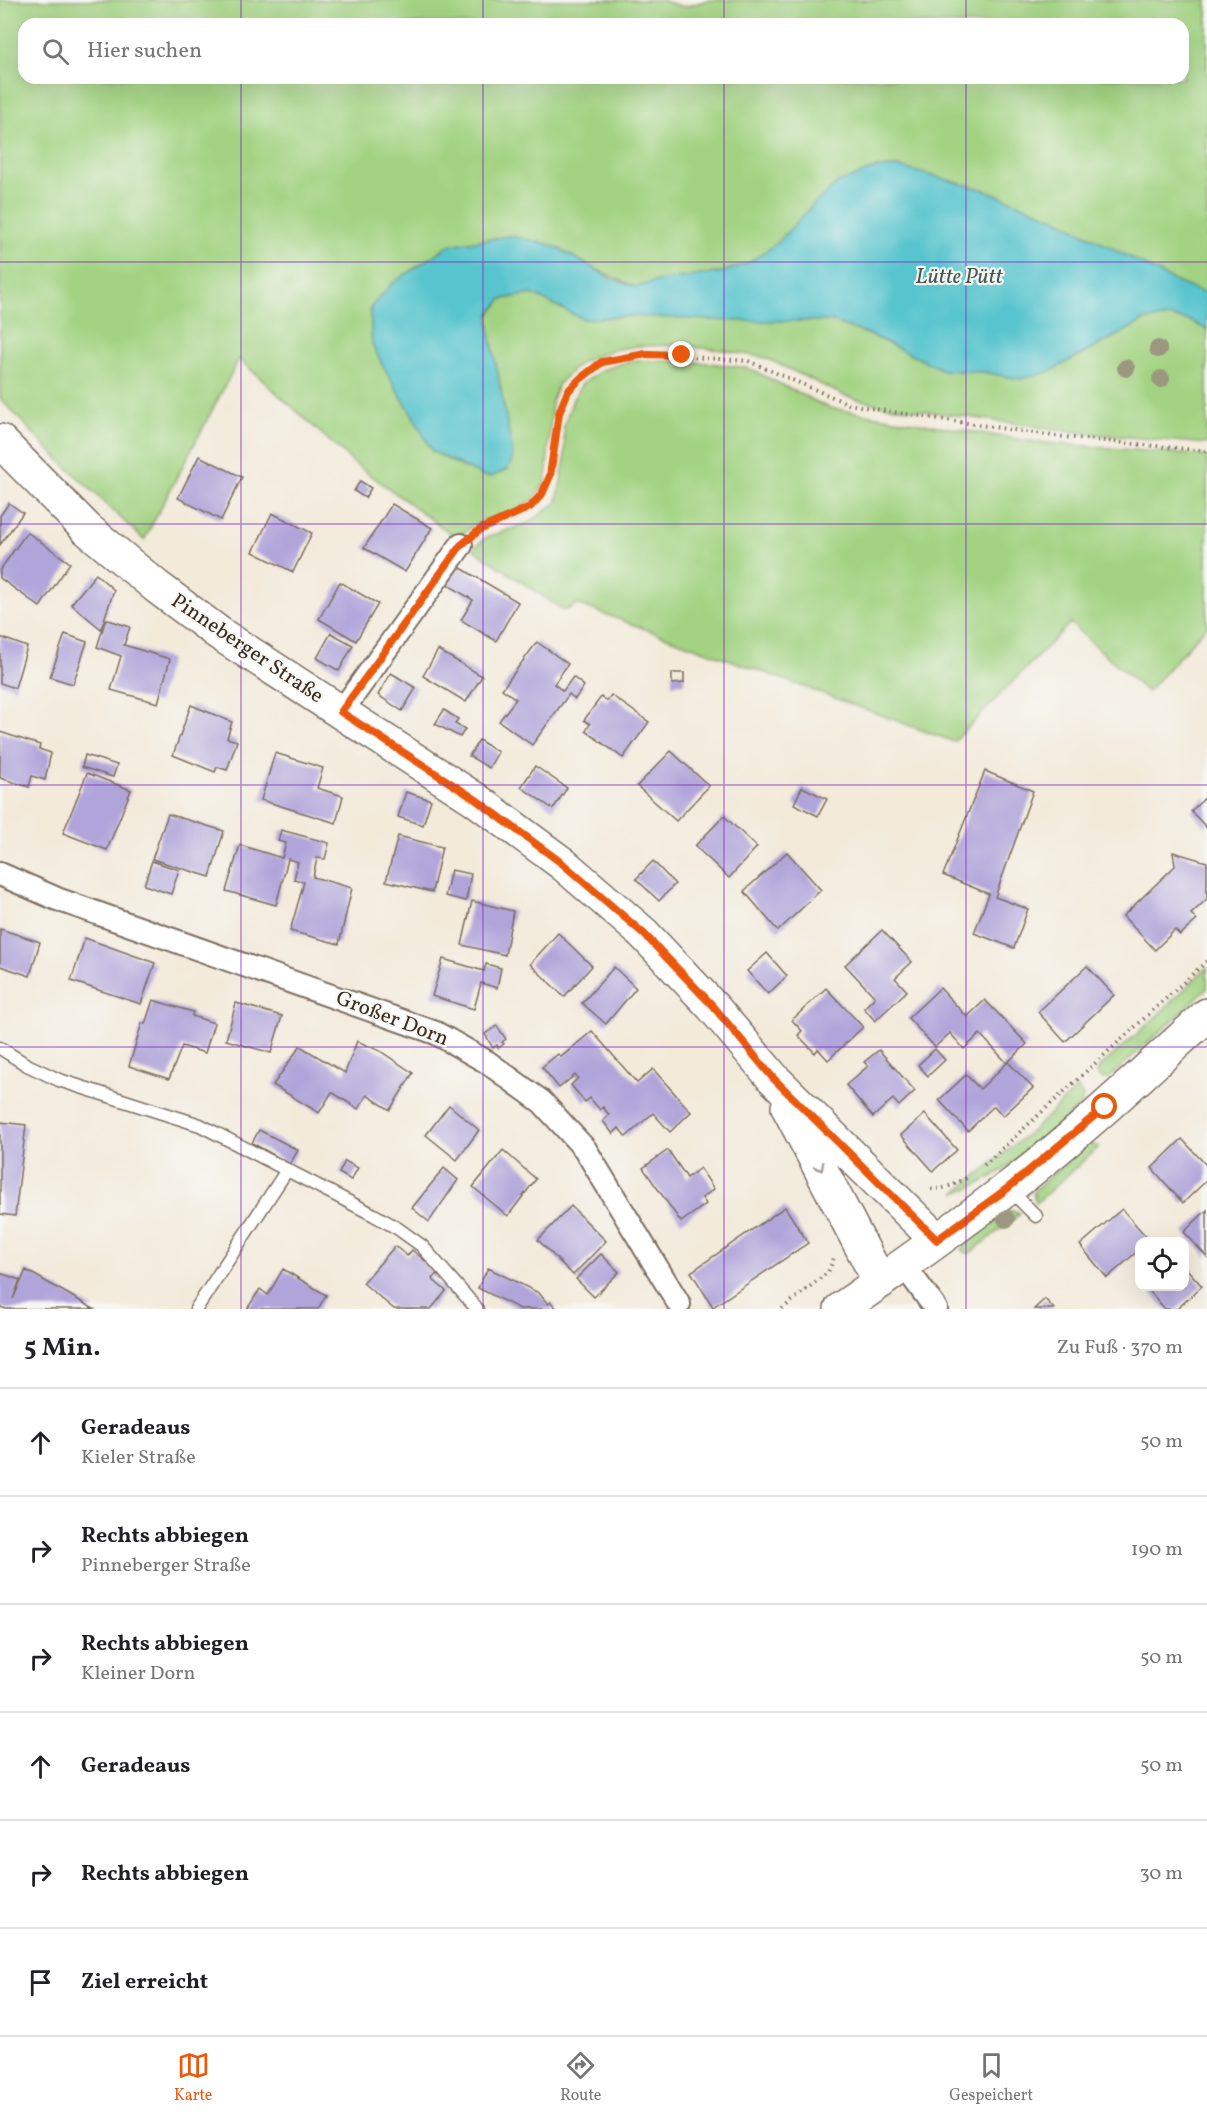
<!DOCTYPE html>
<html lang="de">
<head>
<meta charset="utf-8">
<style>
  :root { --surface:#fff; --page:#f2f2f2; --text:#202124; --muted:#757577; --line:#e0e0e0; --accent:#ea580c }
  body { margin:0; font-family:Vollkorn,serif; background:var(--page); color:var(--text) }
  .controls { position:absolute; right:18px; bottom:18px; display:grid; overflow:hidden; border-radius:12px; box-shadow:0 6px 24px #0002 }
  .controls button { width:54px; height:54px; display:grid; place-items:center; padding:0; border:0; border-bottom:2px solid var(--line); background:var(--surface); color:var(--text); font:30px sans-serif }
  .stop { position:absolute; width:18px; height:18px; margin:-14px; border:4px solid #ea580c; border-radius:50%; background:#fff }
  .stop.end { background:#ea580c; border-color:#fff; box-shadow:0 2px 6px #0008 }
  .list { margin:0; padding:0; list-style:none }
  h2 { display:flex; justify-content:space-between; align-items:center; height:78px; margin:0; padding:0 24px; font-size:26px }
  h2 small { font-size:20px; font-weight:400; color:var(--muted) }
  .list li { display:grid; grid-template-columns:39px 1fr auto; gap:18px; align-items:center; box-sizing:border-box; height:108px; padding:0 24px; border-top:2px solid var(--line) }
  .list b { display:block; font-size:22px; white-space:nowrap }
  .list p { margin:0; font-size:20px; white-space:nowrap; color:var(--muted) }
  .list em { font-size:20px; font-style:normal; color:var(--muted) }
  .icon { flex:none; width:33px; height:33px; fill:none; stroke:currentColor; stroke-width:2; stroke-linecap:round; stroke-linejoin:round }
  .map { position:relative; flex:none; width:1207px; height:1309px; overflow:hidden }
  .search { position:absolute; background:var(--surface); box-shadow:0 6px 24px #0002; left:18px; right:18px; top:18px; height:66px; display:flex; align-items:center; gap:15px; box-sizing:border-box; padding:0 21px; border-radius:18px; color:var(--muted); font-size:22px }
  .sheet { height:726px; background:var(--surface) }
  nav { display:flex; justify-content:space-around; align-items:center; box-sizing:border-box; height:84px; border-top:2px solid var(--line); background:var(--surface); font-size:16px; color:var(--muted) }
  nav a { display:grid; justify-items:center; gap:3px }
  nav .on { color:var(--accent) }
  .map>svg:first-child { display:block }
</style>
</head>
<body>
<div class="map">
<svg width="1207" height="1309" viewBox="0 0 1207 1309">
  <rect width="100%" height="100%" fill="#f6f6f2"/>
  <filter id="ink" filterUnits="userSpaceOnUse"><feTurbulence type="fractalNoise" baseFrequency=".0167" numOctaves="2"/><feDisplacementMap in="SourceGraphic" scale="12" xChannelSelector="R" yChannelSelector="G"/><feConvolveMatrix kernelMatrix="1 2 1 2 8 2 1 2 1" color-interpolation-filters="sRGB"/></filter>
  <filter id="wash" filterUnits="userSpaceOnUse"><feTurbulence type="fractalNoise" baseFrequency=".008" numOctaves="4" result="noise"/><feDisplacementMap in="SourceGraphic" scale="24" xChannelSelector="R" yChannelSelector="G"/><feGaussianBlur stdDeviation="1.35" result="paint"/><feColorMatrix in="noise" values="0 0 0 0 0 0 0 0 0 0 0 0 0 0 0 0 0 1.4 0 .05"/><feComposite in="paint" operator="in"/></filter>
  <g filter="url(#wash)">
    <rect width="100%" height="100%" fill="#f3eada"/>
    <g fill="#a3d382" stroke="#6f7e50" stroke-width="1.5" fill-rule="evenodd">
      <path d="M0 0H660L684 7 708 0H1207V294L1178 283 1057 219 985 190 899 167 876 168 814 204 776 244 748 263 723 272 658 281 636 287 591 267 510 236 449 245 393 283 370 308 372 344 384 368 412 414 432 451 454 463 483 476 491 477 508 469 512 460V449L490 333 489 315 502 299 532 294 583 319 629 316 831 321 870 335 943 370 982 372 1020 379 1078 357 1145 320 1171 317 1191 321 1207 330V444L1083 433 881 405 845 396 766 358 723 350 674 345 638 346 612 350 581 362 559 383 552 400 546 481 534 499 517 509 475 524 457 538 355 464 239 359 144 540 47 448 0 398ZM24 24H1183V78H24Z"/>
      <path d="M633 360 709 363 748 368 829 408 1035 442 1207 456V626L1147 692 1070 623 954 742 577 604 565 611 473 549 485 538 528 523 557 502 565 459 564 426 573 399 582 384 602 370Z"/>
      <path d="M1207 967V989L1110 1077 1106 1079 1100 1078 1097 1073 1099 1068 1160 1013Z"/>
      <path d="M1077 1088 1083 1097 1081 1105C1043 1138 1004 1179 955 1193L1034 1129Z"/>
      <path d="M1088 1143 1099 1147 1036 1203 1033 1192Z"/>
      <path d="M1009 1210 1020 1214 970 1253 968 1254 961 1250 965 1244Z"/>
    </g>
    <path fill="#58c5ce" stroke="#4a7876" stroke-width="1.5" d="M899 167 985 190 1057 219 1178 283 1207 294V330L1191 321 1171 317 1145 320 1049 372 1020 379 984 372 943 370 871 335 831 321H731L629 316 583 319 532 294 502 299 489 315 490 333 512 449V460L508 469 491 477 483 476 432 451 412 414 384 368 372 344 370 308 393 283 450 245 510 236 545 243 560 249 612 279 636 287 658 281 723 272 748 263 776 244 814 204 838 183 876 168Z"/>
    <g id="blocks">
      <g fill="#b1a4da">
        <path d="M199 456 242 477 221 520 178 498Z"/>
        <path d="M360 481 371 488 365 498 354 491Z"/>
        <path d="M9 503 23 513 0 545V516Z"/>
        <path d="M392 504 432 528 405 572 364 548Z"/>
        <path d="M272 513 312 533 293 572 253 552Z"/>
        <path d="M27 532 70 563 40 607 0 578V570Z"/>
        <path d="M456 565 518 602 496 641 461 620 473 600 445 583Z"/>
        <path d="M96 574 114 590 101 629 71 604Z"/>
        <path d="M340 582 378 604 356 641 319 619Z"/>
        <path d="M106 619 130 627 124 645 170 659 158 703 111 690 121 656 97 647Z"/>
        <path d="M331 633 353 645 339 671 317 658Z"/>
        <path d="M65 634 87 642 73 684 50 677Z"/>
        <path d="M0 637 27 647 15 688 0 683Z"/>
        <path d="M537 642 568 664 554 684 563 691 573 677 584 686 575 699 569 694 532 745 499 721 516 699 502 689Z"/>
        <path d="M438 650 482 676 466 702 423 676Z"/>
        <path d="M391 673 416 688 402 711 378 695Z"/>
        <path d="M672 673H684V683L672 684Z"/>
        <path d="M611 695 649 722 623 758 586 731 590 724 584 720 601 697 607 701Z"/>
        <path d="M191 705 232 722 227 738 237 741 227 770 217 767 215 772 173 755Z"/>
        <path d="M444 710 458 719 455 724 465 729 460 737 435 724Z"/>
        <path d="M0 732 40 745 39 749 51 753 45 780 32 776 29 787 0 778Z"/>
        <path d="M479 740 498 752 489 768 469 756Z"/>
        <path d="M671 751 709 786 676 821 637 786Z"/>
        <path d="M275 753 323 768 317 788 343 796 336 823 261 800Z"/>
        <path d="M85 755 117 765 113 777 82 767Z"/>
        <path d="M535 766 567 788 553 809 521 787Z"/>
        <path d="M985 771 1033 791 995 897 1028 909 1014 948 974 933 989 894 943 875Z"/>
        <path d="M87 773 131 790 107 850 63 833Z"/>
        <path d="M802 787 827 799 818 816 794 804Z"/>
        <path d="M406 792 431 800 423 825 398 817Z"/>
        <path d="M1207 796V828L1191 811Z"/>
        <path d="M168 814 224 831 210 877 152 859Z"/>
        <path d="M724 816 757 847 729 878 695 846Z"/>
        <path d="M281 830 329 843 325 859 317 858 313 877 352 888 339 944 290 931 304 882 294 879 298 862 288 859 276 905 226 891 240 845 282 858 286 843 278 841Z"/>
        <path d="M398 836 442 847 432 892 386 881Z"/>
        <path d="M787 852 821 890 778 931 744 891Z"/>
        <path d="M1173 852 1207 862V899L1191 914 1197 920 1180 935 1175 930 1155 950 1123 916 1175 866Z"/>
        <path d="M152 861 179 870 171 894 144 885Z"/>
        <path d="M653 861 675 884 659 901 636 879Z"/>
        <path d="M451 870 471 874 466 901 445 896Z"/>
        <path d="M472 901 513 911 505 955 462 945Z"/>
        <path d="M0 929 40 942 30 976 0 966Z"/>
        <path d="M882 930 912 962 895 978 907 991 875 1021 864 1008 875 997 845 965Z"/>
        <path d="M558 933 592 966 564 997 530 964Z"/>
        <path d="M85 938 155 963 141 1004 71 981Z"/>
        <path d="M767 953 787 976 768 994 747 971Z"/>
        <path d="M443 959 484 971 486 964 501 968 497 988 481 983 474 1009 432 996Z"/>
        <path d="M1087 966 1114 995 1065 1042 1038 1012Z"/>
        <path d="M614 967 636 988 606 1024 582 1003Z"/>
        <path d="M826 988 863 1027 828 1060 818 1049 815 1053 798 1035 802 1031 792 1020Z"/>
        <path d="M940 988 967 1017 985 1000 1027 1044 1008 1062 1033 1088 1003 1116 994 1106 968 1131 939 1100 966 1075 980 1089 1007 1063 980 1034 964 1049 950 1033 935 1047 908 1018Z"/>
        <path d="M153 1000 193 1012 192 1016 214 1023 205 1053 182 1046 169 1079 129 1066 142 1023 145 1024Z"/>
        <path d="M236 1003 282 1016 271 1053 226 1040Z"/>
        <path d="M497 1026 506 1039 502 1042 504 1044 498 1048 497 1045 493 1048 485 1034Z"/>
        <path d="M592 1031 637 1083 653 1069 691 1112 670 1132 653 1113 626 1137 619 1128 613 1134 603 1121 609 1115 603 1107 600 1110 590 1098 585 1102 571 1085 578 1078 575 1075 559 1088 542 1067 558 1054 561 1057Z"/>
        <path d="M357 1041 380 1051 413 1073 390 1110 367 1095 358 1109 332 1092 319 1113 273 1085 300 1046 345 1073Z"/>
        <path d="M935 1049 945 1060 928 1076 918 1065Z"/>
        <path d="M879 1050 915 1091 899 1106 893 1099 873 1117 846 1085 868 1066 864 1062Z"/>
        <path d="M449 1105 479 1130 457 1160 426 1135Z"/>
        <path d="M925 1114 957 1150 933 1171 901 1135Z"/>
        <path d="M0 1122 26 1125 15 1216 0 1214Z"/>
        <path d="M259 1130 298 1150 290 1164 252 1143Z"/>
        <path d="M1182 1139 1207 1166V1180L1183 1203 1152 1168Z"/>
        <path d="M503 1150 536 1179 508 1216 473 1187Z"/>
        <path d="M668 1150 687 1178 700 1168 714 1189 702 1198 706 1204 681 1222 643 1168Z"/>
        <path d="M345 1161 358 1168 351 1180 339 1173Z"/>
        <path d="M444 1168 458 1180 429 1222 412 1208Z"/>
        <path d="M571 1206 606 1241 573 1275 538 1240Z"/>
        <path d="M785 1207 808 1243 713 1307 691 1272Z"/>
        <path d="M1122 1209 1149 1240 1140 1242V1249L1107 1278 1080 1245Z"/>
        <path d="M1207 1210V1257L1184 1232Z"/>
        <path d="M395 1246 407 1256 412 1250 439 1272 432 1279 446 1291 431 1309H394L363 1283Z"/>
        <path d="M601 1254 619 1272 594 1297 576 1279Z"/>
        <path d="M1184 1266 1202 1286 1177 1309H1165L1145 1286H1184Z"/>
        <path d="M488 1268 539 1293 548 1304 551 1302 557 1309H520L478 1288Z"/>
        <path d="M283 1269 326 1295 318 1309H247L260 1289 268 1295Z"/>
        <path d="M26 1270 94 1309H6L0 1307V1273L20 1280 13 1299Z"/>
        <path d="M1045 1299 1054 1309H1034Z"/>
      </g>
    </g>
  </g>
  <g filter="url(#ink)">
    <use href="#blocks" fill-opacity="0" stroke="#7b6d60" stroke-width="1.5"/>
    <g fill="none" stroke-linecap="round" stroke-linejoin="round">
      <g stroke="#7b6d60" stroke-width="15">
        <g id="lane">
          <path d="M0 1048 27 1065 59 1080 200 1125 374 1215 397 1228 422 1246 477 1309"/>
          <path d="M1009 1189 1036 1216"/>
          <path d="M196 1309 287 1170"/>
        </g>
      </g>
      <g stroke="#7b6d60" stroke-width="26">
        <g id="street">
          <path d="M341 712 461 545"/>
          <path d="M0 874 57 899 436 1033 487 1062 542 1102 585 1149 679 1304"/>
          <path d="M904 1265 936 1309"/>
        </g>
      </g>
      <g stroke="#7b6d60" stroke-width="36">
        <g id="secondary">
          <path d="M0 441 87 529 157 587 220 634 475 799 563 864 644 934 713 1007 773 1078 937 1240"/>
          <path d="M788 1107 880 1282"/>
        </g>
      </g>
      <g stroke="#7b6d60" stroke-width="36">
        <path id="primary" d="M841 1309C897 1270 953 1230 1007 1189 1078 1135 1142 1074 1207 1015"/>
      </g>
      <g stroke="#7b6d60" stroke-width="4" stroke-dasharray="1.5 4.5" stroke-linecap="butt">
        <path d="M480 530 530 507 542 494 550 476 559 413 568 391 580 379 602 362 646 354 748 361 849 404 886 411 1054 436 1207 451"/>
        <path d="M984 1165 1207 961"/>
        <path d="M931 1189C945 1190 956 1183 969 1177"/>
        <path d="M782 1309 828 1272 834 1258"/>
      </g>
      <use href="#lane" stroke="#fff" stroke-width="12"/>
      <use href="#street" stroke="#fff" stroke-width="22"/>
      <use href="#secondary" stroke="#fff" stroke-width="33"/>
      <use href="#primary" stroke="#fff" stroke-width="33"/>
    </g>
    <g fill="#9c9880">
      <circle cx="1158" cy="349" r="9"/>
      <circle cx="1126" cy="368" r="9"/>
      <circle cx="1161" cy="379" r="9"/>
      <circle cx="1006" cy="1219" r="9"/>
    </g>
    <defs><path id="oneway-chevron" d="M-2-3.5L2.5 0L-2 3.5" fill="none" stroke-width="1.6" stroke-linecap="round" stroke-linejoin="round" transform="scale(1.5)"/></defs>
    <use stroke="#a79f9a" href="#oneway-chevron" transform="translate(820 1167) rotate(62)"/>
  </g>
  <g fill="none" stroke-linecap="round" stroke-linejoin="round" filter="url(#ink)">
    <path stroke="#ea580c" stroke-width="8" d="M682 355 646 354 602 362 580 379 568 391 559 413 550 476 542 494 530 507 481 529 461 545 341 712 475 799 563 864 644 934 713 1006 773 1078 937 1240 1008 1188 1105 1107"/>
  </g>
  <path fill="none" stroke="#7b2cbf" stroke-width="1.5" stroke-opacity="0.55" d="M241 0V24M483 0V24M724 0V24M966 0V24M241 78V1309M483 78V1309M724 78V1309M966 78V1309M0 262H1207M0 524H1207M0 785H1207M0 1047H1207"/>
  <g text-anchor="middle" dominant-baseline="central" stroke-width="4.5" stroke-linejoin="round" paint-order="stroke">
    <g font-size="21" fill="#3b2a1e" stroke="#f6f6f2">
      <text transform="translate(247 649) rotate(34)">Pinneberger Straße</text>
      <text transform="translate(392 1019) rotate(21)">Großer Dorn</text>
    </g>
    <g font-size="22" font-style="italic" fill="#445853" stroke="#f6f6f2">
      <text x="959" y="277">Lütte Pütt</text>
    </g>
  </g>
</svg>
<div class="controls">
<button><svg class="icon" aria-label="locate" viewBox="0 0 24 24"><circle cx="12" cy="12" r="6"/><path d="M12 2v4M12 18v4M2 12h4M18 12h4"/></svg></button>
</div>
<div class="stop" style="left:1105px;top:1107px"></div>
<div class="stop end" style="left:682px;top:355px"></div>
<div class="search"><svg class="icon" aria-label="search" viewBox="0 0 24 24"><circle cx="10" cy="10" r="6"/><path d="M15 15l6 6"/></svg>Hier suchen</div>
</div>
<section class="sheet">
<h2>5 Min.<small>Zu Fuß · 370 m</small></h2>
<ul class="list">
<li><svg class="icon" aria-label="ahead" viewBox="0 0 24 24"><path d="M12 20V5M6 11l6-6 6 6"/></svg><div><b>Geradeaus</b><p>Kieler Straße</p></div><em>50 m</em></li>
<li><svg class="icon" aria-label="right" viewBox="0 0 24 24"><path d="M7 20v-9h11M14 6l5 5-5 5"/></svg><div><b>Rechts abbiegen</b><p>Pinneberger Straße</p></div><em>190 m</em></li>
<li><svg class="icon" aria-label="right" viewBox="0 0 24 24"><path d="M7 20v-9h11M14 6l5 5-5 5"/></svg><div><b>Rechts abbiegen</b><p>Kleiner Dorn</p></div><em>50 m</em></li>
<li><svg class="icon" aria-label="ahead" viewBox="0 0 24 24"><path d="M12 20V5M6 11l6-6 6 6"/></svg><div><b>Geradeaus</b></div><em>50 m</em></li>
<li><svg class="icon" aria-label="right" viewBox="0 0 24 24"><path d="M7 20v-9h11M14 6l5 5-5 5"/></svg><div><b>Rechts abbiegen</b></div><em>30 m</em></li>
<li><svg class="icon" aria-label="arrive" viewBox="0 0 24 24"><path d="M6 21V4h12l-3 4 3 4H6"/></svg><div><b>Ziel erreicht</b></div></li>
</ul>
</section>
<nav>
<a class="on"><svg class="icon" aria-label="map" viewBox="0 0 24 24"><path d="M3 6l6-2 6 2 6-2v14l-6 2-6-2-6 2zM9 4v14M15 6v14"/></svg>Karte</a>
<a><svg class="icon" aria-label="directions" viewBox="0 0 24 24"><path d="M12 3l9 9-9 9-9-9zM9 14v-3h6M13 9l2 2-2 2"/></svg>Route</a>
<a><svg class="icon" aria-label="saved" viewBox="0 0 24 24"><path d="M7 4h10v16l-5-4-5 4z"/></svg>Gespeichert</a>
</nav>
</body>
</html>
